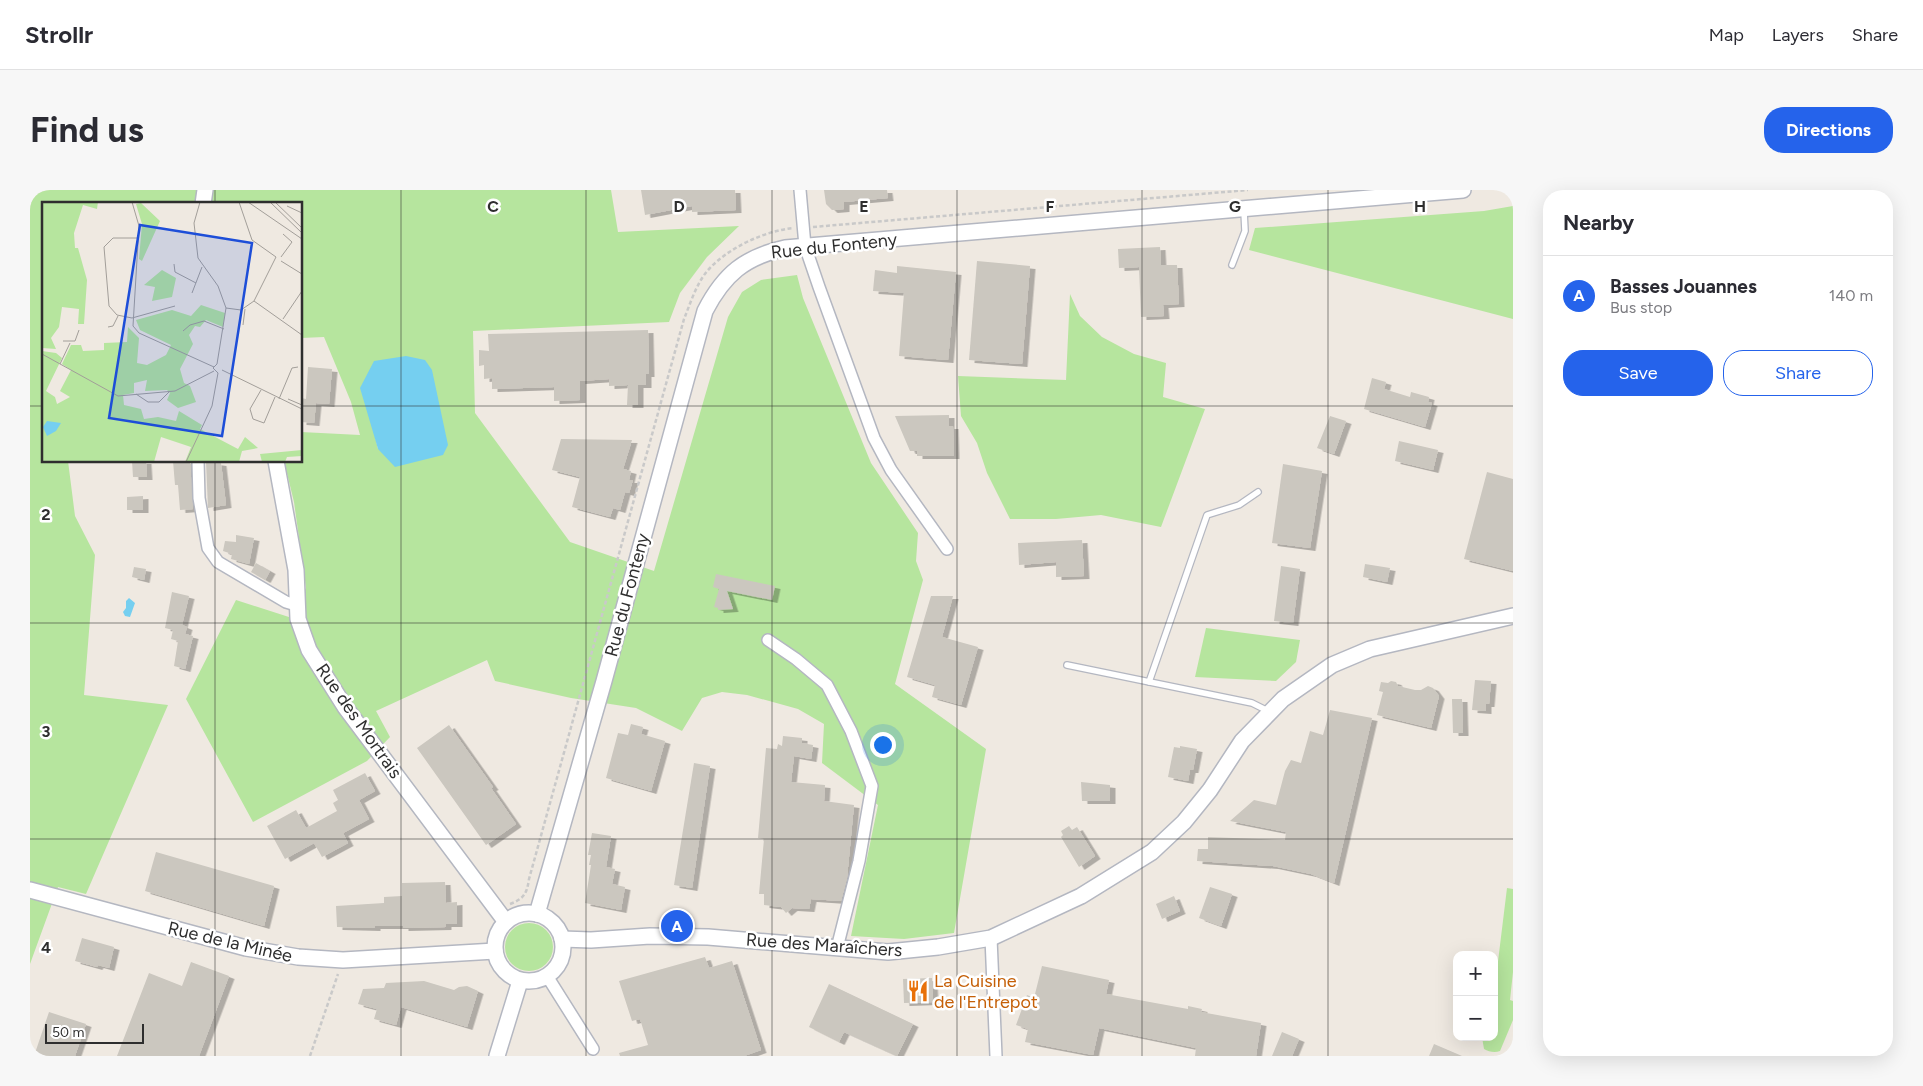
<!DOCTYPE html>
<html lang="en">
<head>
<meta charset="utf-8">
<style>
  :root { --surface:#fff; --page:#f7f7f7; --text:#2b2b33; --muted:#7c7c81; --line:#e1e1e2; --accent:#2563eb }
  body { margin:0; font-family:Figtree,sans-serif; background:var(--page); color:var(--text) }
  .controls { position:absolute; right:15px; bottom:15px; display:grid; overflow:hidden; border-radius:10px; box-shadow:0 5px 20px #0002 }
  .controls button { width:45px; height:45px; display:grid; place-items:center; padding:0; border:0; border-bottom:1px solid var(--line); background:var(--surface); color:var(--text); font:25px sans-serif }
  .scale { position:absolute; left:15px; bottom:12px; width:99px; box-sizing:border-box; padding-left:5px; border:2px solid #2e2e2e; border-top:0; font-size:14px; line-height:18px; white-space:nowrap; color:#2e2e2e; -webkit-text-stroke:4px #fff; paint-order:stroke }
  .you { position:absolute; left:852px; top:554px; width:18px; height:18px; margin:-12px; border:4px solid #fff; border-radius:50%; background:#1a73e8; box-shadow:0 0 0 8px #1a73e833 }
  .badge { display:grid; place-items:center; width:32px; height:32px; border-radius:50%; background:var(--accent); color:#fff; font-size:16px; font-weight:700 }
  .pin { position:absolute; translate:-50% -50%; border:2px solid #fff; box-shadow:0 1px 5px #0006 }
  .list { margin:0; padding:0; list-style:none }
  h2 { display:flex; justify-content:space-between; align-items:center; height:65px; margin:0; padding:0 20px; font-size:21px }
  h2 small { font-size:16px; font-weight:400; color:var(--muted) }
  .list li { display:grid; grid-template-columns:32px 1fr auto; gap:15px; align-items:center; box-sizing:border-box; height:80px; padding:0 20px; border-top:1px solid var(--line) }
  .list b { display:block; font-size:19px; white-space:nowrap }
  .list p { margin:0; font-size:16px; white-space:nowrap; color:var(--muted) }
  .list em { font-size:16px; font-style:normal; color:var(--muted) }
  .actions { display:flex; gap:10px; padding:15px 20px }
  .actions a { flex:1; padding:11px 0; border:1px solid var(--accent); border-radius:20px; text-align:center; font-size:18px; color:var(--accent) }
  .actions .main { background:var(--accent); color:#fff }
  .map { position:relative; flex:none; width:1483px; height:866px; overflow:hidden; border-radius:20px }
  header { display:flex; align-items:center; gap:30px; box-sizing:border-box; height:70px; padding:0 25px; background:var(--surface); border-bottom:1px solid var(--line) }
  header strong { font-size:24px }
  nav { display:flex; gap:28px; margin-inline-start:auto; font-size:18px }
  .intro { display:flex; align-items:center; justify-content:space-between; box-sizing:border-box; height:120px; padding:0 30px }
  h1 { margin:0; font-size:35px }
  .button { padding:12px 22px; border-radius:20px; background:var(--accent); color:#fff; font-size:18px; font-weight:700 }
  main { display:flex; gap:30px; padding:0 30px }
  aside { flex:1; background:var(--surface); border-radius:20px; box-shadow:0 5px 20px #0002 }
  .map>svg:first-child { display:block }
</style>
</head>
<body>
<header>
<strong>Strollr</strong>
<nav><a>Map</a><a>Layers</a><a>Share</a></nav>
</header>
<div class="intro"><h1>Find us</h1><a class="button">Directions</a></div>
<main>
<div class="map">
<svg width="1483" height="866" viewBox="0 0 1483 866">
  <defs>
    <filter id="shadow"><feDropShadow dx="5.5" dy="3" stdDeviation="0" flood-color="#0004"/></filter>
  </defs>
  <rect width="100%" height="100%" fill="#efe9e1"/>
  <g fill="#b6e59e" fill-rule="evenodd">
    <path d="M0 0H581L588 42 709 36 677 67 650 103 639 132 443 141 445 223 540 352 624 381 698 127 712 102 731 90 767 85 773 108 841 273 888 343 886 371 893 390 865 494 956 559 924 743 874 749 821 746 848 615 792 573 794 534 768 519 717 505 692 502 672 508 652 541 606 518 541 508 465 491 457 470 346 521 360 547 337 571 223 632 156 509 206 410 262 428 276 398 264 312 254 271H271V242L330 245 321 212 294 147 271 148V14H14V271H38L45 326 65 365 54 505 138 515 56 704 28 697 0 774ZM341 230 413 265 348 259Z"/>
    <path d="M1483 16V129L1219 60 1225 38 1454 21Z"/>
    <path d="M1040 104 1050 126 1072 147 1104 164 1136 173 1133 207 1175 219 1131 337 1071 325 1026 329H980L957 283 947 253 931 226 928 186 1036 190Z"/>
    <path d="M1176 438 1270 450 1266 472 1246 491 1165 487Z"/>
    <path d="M1477 698 1483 699V782L1480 810 1483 811V830L1470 861C1465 863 1459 862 1454 859L1452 847H1464V804Z"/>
    <circle cx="499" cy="757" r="24"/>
  </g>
  <g fill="#75cff0">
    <path d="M376 166 395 170 402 180 418 255 413 265 365 277 348 259 330 198 344 171Z"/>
    <path d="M99 408 105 413 100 427 95 426 93 422 96 418V411Z"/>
  </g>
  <g fill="#cbc7bf" filter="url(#shadow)">
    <path d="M611 0H705L706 20 662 22V16L615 25Z"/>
    <path d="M794 0H857L858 8 814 12V19L802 20 796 14Z"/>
    <path d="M1130 57 1131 75H1147L1149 114 1133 115 1134 126 1111 127 1109 77 1089 78 1088 59Z"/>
    <path d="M947 71 1000 76 992 174 939 170Z"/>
    <path d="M867 76 926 82 918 170 869 166 874 103 843 101 845 80 867 83Z"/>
    <path d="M618 140 619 184H616V195H608V215H597L598 195 579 196V189L550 191V210L524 211V197L462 199V188L454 189V175L449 176V160L459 161 458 144Z"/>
    <path d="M278 177 302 179 299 214 286 213 284 233 271 232V208L276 209Z"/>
    <path d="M1342 188 1356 192 1354 199 1380 207 1381 202 1399 207 1398 212 1402 213 1395 237 1334 219Z"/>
    <path d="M919 225V236H923L924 266H887V261H880L865 226Z"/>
    <path d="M1300 226 1316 231 1304 264 1287 258Z"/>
    <path d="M531 249 602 250 593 279 601 281 599 290H603L599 303 595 302 590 320 583 318 580 327 542 317 550 287 522 280Z"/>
    <path d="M1369 251 1408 260 1403 280 1365 271Z"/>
    <path d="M102 271H116L117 287H103Z"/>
    <path d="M143 271H160L163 319 150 320 148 295H145Z"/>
    <path d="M176 271 191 273 196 315 178 318Z"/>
    <path d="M1253 274 1292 281 1280 358 1242 353Z"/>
    <path d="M1457 282 1483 289V381L1434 369Z"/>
    <path d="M113 306V320H97V307Z"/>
    <path d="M206 345 224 348 219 374 201 369 202 364 193 361 195 351 206 352Z"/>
    <path d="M1052 350 1054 386 1026 387V372L989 375 988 353Z"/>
    <path d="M226 373 240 381 235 390 221 382Z"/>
    <path d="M1335 374 1360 378 1357 392 1333 387Z"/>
    <path d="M1251 376 1270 379 1263 433 1244 431Z"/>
    <path d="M104 377 116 379 114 390 102 387Z"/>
    <path d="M686 384 745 396 742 410 697 401 703 419 688 420V418L684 417 689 399 683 397Z"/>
    <path d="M142 402 159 406 152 435 157 437 155 444 163 446 155 479 144 476 148 451 141 449 143 440 135 438Z"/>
    <path d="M901 406H923L912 447 948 457 931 515 902 507 905 495 877 487Z"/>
    <path d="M1445 490 1461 491 1459 514H1456V521L1442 520Z"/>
    <path d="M1361 491 1366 492 1368 496 1385 500H1391L1398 496 1403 498 1409 506 1401 538 1347 525 1353 502 1349 501 1351 492 1358 493Z"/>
    <path d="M1422 509H1432L1433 543H1423Z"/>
    <path d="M1300 520 1342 528 1304 693 1281 684 1243 676 1167 671 1168 659H1178V647L1255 650 1256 642 1200 631 1224 610 1246 615 1255 581 1261 570 1271 573 1280 541 1293 545Z"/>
    <path d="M601 534 613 537 611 544 635 551 621 601 576 588 588 543 598 545Z"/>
    <path d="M419 535 463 597 461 598 486 634 456 655 387 558Z"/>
    <path d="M753 546 772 548V553L783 555 781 569 764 566 761 592 795 595 794 611 824 615 817 688 811 711 781 709 779 719 762 718 756 723 751 717 734 715V704H729L734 649 728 648 736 558 747 559 748 554 752 556Z"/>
    <path d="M1150 556 1167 559 1163 580H1160L1158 591 1138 587 1144 557 1150 558Z"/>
    <path d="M664 573 680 576 662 698 644 695Z"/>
    <path d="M335 583 345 601 329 610 339 629 313 643 318 653 292 667 284 653 255 669 237 636 266 620 276 638 307 621 303 613 308 610 303 600Z"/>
    <path d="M1051 592 1080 595V611H1052Z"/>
    <path d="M1039 636 1042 640 1047 637 1065 666 1049 677 1031 647 1033 645 1031 641Z"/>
    <path d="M562 643 581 646 576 677 585 679 582 694 595 697 591 720 555 713 561 675H559L561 665H558Z"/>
    <path d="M126 662 244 696 234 736 115 701Z"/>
    <path d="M415 692 416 713 427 712V734H416V737L373 738V736H345V738L307 737 306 716 354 713V707L372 706V693Z"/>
    <path d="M1180 697 1202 704 1191 736 1169 728Z"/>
    <path d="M1144 706 1150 721 1132 729 1126 714Z"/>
    <path d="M52 748 84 757 79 778 68 775 67 777 45 771Z"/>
    <path d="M675 767 679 778 702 771 731 860 714 866H590L589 863 618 855 610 829 602 831 589 791Z"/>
    <path d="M161 772 199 786 169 866H87L119 783 152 796Z"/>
    <path d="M1012 776 1079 790 1076 804 1158 819V816L1172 819 1171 822 1231 833 1226 866H1165L1166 858 1069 838 1063 865 995 852 998 839 986 835 997 805 1004 808Z"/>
    <path d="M902 788 903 812 874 813 873 789Z"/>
    <path d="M394 791 424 800 429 797 437 796 448 801 437 837 371 817 366 835 344 829 347 819 328 814 333 799 354 798 356 793Z"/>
    <path d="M799 794 883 834 867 866 814 842 809 852 779 837Z"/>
    <path d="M19 822 56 834 45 866H4Z"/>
    <path d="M1252 842 1269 849 1262 866H1242Z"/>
    <path d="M1404 854 1432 866H1399Z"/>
  </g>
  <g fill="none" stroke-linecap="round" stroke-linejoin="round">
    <g stroke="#b4b7c1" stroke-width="8">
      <g id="lane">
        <path d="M1202 75 1215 41 1214 21"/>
        <path d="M1037 475 1222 513 1238 521"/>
        <path d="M1119 492 1177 325 1209 315 1228 302"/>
      </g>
    </g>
    <g stroke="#b4b7c1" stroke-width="14">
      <g id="street">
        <path d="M770 0 775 56 789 97 844 248 861 280 917 359"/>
        <path d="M168 271 169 308 178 358 188 372 256 412 266 415"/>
        <path d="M738 450 766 469 797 495 821 541 842 596 829 671 807 758"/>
        <path d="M961 748 966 866"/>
        <path d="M517 786 563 859"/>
      </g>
    </g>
    <g stroke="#b4b7c1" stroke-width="18">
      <g id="secondary">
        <path d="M173 14 175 0"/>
        <path d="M246 271 266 380 268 429 279 460 315 517 476 732"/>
        <path d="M0 700 216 758 268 767 313 770 465 761"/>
        <circle cx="499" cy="757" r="34"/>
        <path d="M507 724 574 491 675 121C694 84 715 67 755 58L1433 0"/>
        <path d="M532 749 561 750 620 746 678 747 858 762 908 757 961 748 1051 706 1122 662 1154 632 1180 600 1212 551 1253 509 1302 475 1340 459 1483 426"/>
        <path d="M467 866 490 791"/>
      </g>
    </g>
    <g stroke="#c9c9c9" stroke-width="2.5" stroke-dasharray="4 2.5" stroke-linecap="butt">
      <path d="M783 37 1218 0"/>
      <path d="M480 714C494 709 497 703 499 689L654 129C661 112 667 91 680 78 700 57 735 41 763 38"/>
      <path d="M280 866 308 784"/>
    </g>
    <use href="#lane" stroke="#fff" stroke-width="5.5"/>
    <use href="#street" stroke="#fff" stroke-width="11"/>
    <use href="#secondary" stroke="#fff" stroke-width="15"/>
  </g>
  <path fill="none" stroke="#2e2e2e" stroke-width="1" stroke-opacity="0.55" d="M185 0V14M371 0V866M556 0V866M742 0V866M927 0V866M1112 0V866M1298 0V866M0 216H14M271 216H1483M185 271V866M0 433H1483M0 649H1483"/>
  <defs>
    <g id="restaurant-bare" transform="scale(1.725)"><path d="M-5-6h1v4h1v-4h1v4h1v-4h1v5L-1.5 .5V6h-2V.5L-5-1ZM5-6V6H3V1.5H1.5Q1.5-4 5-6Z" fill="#e8710a" stroke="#fff" stroke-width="2.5" paint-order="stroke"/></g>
  </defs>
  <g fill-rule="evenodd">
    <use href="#restaurant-bare" x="888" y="801"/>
  </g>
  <g text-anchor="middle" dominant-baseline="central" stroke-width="5" stroke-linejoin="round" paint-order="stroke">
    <g font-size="18" fill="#2e2e2e" stroke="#fff">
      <text transform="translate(804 56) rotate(-6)">Rue du Fonteny</text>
      <text transform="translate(597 405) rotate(-75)">Rue du Fonteny</text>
      <text transform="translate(329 531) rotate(55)">Rue des Mortrais</text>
      <text transform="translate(200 752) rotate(13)">Rue de la Minée</text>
      <text transform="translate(794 755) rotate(4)">Rue des Maraîchers</text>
    </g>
    <g font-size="18" fill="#c56008" stroke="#fff" text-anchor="start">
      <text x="904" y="791">La Cuisine<tspan x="904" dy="21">de l'Entrepot</tspan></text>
    </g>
  </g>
  <g transform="translate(12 12)">
    <rect width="260" height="260" fill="#efe9e1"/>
    <path d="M0 0H56L55 7 41 3 32 31 33 46H36L45 78 42 122H36L37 107 20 105 17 125 9 136 14 147 0 146ZM99 1 118 19 100 59 97 57 100 22 94 2ZM120 68 134 76 130 95 110 99 113 85 102 83ZM159 103 183 111 181 125 164 118 158 125 153 124 147 133 151 142 138 167 142 181 148 184 154 200 136 206 125 198 128 191 125 188 103 189 105 178 92 181V191L81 193 82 203 99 207 102 217 116 215 134 219 137 209 160 223 158 227 196 247 203 235 216 246 200 249 197 260H143L149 245 119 235 112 260H0V149L14 151 20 156 4 189 13 195 15 202 28 195 18 189 29 168 20 162 29 143H39L41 149 62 148V141L85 140 86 125 97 136 95 161 105 163 124 153 129 143 98 128 94 118 130 108 149 114ZM260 248V254L245 255 243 260H220L218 252Z" fill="#b6e59e"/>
    <path d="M5 219 19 221 14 229 5 234 1 225Z" fill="#75cff0"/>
    <path fill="none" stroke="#a29e99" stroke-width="1" d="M90 0 97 24 91 124 97 131 172 165M158 0 152 21 156 56 176 84 184 106 175 162 171 166 176 171M197 0 210 38 234 55M206 0 260 37M228 0 260 31M233 0 260 26M245 4 260 11M96 36H71L62 45 67 104 75 113 90 116 133 104M239 55 250 40 241 32M239 59 260 72M132 62 133 70 154 81M150 91 160 65M212 99 260 133M184 106 199 108 212 99 234 55M241 117 260 89M201 123 203 107M66 125 71 124 76 114M141 129 148 123 162 119 182 127M21 139H33L37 128M0 152 76 194 133 189 172 169M18 162 28 141M180 168 260 207M219 188 208 207 211 217 222 221 233 195M94 192 106 200H117L127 190M237 197 250 166 256 165M246 197 260 203M144 260 170 204 176 171"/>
    <path fill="#1d4ed8" fill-opacity="0.15" stroke="#1d4ed8" stroke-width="2.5" d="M98 23 210 41 180 234 67 216Z"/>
    <rect width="260" height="260" fill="none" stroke="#2e2e2e" stroke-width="2.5"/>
  </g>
  <g font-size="16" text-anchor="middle" font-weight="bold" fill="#2e2e2e" stroke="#fff" stroke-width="5" stroke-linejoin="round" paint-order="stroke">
    <text x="463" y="22">C</text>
    <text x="649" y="22">D</text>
    <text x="834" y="22">E</text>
    <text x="1020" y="22">F</text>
    <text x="1205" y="22">G</text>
    <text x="1390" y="22">H</text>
    <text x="16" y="330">2</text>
    <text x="16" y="547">3</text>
    <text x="16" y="763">4</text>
  </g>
</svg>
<div class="controls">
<button>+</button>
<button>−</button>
</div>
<div class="scale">50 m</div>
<div class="you"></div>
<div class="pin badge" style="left:647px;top:736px">A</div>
</div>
<aside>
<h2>Nearby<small></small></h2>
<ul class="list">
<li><span class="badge">A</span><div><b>Basses Jouannes</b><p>Bus stop</p></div><em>140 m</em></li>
</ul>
<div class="actions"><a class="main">Save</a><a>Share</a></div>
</aside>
</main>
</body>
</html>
